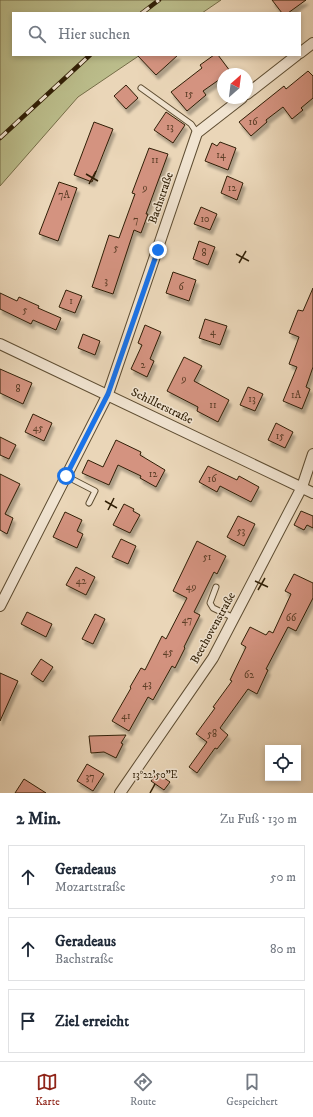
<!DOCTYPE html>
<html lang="de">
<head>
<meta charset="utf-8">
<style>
  :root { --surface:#fff; --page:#f6f6f7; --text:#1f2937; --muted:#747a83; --line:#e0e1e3; --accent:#8f2418 }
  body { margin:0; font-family:"IM FELL DW Pica",serif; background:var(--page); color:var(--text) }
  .controls { position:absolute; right:12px; bottom:12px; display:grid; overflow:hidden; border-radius:0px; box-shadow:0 2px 6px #0003 }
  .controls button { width:36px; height:36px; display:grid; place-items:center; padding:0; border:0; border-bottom:1px solid var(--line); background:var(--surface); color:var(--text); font:20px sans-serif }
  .compass { position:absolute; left:217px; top:68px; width:36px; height:36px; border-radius:50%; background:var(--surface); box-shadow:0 2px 6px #0003; rotate:28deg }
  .stop { position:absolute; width:12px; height:12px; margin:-9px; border:3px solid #1a73e8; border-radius:50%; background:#fff }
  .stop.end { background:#1a73e8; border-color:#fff; box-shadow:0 1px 4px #0008 }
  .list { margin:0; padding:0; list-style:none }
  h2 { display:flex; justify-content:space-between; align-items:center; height:52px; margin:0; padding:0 16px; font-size:17px }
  h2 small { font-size:13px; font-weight:400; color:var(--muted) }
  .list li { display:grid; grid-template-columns:26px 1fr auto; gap:12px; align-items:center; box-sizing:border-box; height:64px; margin:0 8px 8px; padding:0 8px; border:1px solid var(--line); border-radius:0px }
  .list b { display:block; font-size:15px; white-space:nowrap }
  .list p { margin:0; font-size:13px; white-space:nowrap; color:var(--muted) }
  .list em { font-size:13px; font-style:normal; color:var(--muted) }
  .icon { flex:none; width:22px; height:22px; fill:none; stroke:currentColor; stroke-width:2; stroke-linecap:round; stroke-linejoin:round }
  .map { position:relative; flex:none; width:313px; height:793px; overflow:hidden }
  .search { position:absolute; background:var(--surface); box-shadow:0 2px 6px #0003; left:12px; right:12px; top:12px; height:44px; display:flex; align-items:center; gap:10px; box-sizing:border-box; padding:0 14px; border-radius:0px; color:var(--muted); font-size:15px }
  .sheet { height:268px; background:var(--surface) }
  nav { display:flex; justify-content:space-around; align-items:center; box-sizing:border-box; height:56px; border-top:1px solid var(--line); background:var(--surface); font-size:11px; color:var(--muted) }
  nav a { display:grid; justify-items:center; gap:2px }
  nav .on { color:var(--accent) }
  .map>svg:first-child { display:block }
</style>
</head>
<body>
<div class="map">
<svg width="313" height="793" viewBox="0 0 313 793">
  <defs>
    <filter id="shadow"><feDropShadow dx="2.5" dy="4.5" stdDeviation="1" flood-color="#0004"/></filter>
  </defs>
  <rect width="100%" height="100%" fill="#ead6b8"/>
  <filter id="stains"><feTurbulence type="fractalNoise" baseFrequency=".005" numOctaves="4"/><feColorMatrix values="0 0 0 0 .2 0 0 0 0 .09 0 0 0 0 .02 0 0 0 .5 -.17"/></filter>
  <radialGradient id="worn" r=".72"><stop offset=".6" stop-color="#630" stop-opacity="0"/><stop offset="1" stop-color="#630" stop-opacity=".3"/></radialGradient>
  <path fill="#bbbd8b" stroke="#766e48" d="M0 0H221L202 13H13V55H140L78 97 0 186Z"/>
  <g fill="#d49380" stroke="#301f06" filter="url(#shadow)">
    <path d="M272 0H306L288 13H282Z"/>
    <path d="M137 55H178L156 75Z"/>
    <path d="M214 55H218L230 71 227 74H223V77L203 91 206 95 187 111 171 92 202 68 200 65Z"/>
    <path d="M308 71 313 76V98L301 108 303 110 292 119 283 107 266 120 267 122 251 136 239 122 284 86 286 89Z"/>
    <path d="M126 85 138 98 126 109 114 96Z"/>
    <path d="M166 112 185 125 173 143 154 130Z"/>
    <path d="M94 122 113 129 92 182 74 175Z"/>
    <path d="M220 142 236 148 228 170 205 161 212 143 217 146Z"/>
    <path d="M149 148 168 154 146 214H148L141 233 134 230 113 294 92 287 109 235 119 238 135 194 132 193Z"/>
    <path d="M227 176 243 183 237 200 221 193Z"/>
    <path d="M59 182 77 188 58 241 39 234Z"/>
    <path d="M201 207 217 214 210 230 194 224Z"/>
    <path d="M199 241 215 247 208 265 193 259Z"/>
    <path d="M173 272 196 280 189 301 166 293Z"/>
    <path d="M313 288V367L306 387 310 389 302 409 283 401 297 367 289 364 299 337 289 333 298 310 303 311Z"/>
    <path d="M66 290 82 296 75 313 59 307Z"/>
    <path d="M0 293 17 301 19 297 39 306 38 308 61 318 56 330 33 320 31 324 0 309Z"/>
    <path d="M205 319 227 326 220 345 199 338Z"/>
    <path d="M145 325 161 332 150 359 154 361 147 377 131 369 142 345 138 343Z"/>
    <path d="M83 334 100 341 95 355 78 348Z"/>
    <path d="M184 357 202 366 194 381 229 400 218 422 197 411 198 407 167 391Z"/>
    <path d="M0 369 32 383 23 404 0 393Z"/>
    <path d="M248 387 263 394 255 411 240 405Z"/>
    <path d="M33 414 52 423 44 441 25 432Z"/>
    <path d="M276 423 293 432 285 448 268 440Z"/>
    <path d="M0 437 16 445 9 459 0 455Z"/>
    <path d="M116 440 141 452 140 455 165 470 156 487 140 478 141 476 118 465 109 485 82 473 88 460 103 467Z"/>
    <path d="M208 466 237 480 239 476 259 487 251 502 220 486 217 492 199 482Z"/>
    <path d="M0 474 20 484 5 514 13 518 7 534 0 530Z"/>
    <path d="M124 504 134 509 133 511 140 515 130 533 113 525Z"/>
    <path d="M301 511 313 516V528L307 525 304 530 294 525Z"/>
    <path d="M65 512 82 520 77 531 83 534 77 548 53 537Z"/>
    <path d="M238 516 255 524 244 546 227 537Z"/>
    <path d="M121 539 136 546 128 564 112 557Z"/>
    <path d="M197 541 226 556 217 574 214 572 194 612 200 615 184 647 185 648 175 668 172 666 153 700 148 697 129 731 112 721 131 688 130 687 141 668 145 670 162 636 166 639 187 598 173 591Z"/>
    <path d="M76 567 95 577 86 595 66 585Z"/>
    <path d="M294 574 313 583V598L296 631 288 627 266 669 268 670 257 694 248 689 220 728 228 735 217 749 215 748 197 773 189 767 207 742 196 734 215 708 213 707 232 681 230 680 246 647 241 644 250 627 266 635 269 631 273 633 291 594 285 591Z"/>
    <path d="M27 612 52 624 46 637 21 624Z"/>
    <path d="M95 614 105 619 93 644 82 639Z"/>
    <path d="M41 659 53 667 43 682 31 674Z"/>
    <path d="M0 673 18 681 0 721Z"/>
    <path d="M126 735 121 743 123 744 116 758 104 752 91 753 89 736Z"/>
    <path d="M87 764 104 774 93 791 77 781Z"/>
    <path d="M157 773 170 782 164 790 151 781Z"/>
    <path d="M24 779 46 793H15Z"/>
  </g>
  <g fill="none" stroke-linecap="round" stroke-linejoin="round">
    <g stroke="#5e4d32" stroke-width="7">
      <g id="service">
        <path d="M141 88 191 124 197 133"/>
        <path d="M66 476 95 491 89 503"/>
        <path d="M216 587 210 603 213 608 234 618"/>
      </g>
    </g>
    <g stroke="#5e4d32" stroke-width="12">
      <g id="minor">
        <path d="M300 53 313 43"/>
        <path d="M247 94 297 55"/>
        <path d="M0 344 313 493"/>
        <path d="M0 606 108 394 197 133 242 98"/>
        <path d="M120 793 213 658 302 487 313 454"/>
      </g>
    </g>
    <use href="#service" stroke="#f1e4d1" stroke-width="5"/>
    <use href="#minor" stroke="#f1e4d1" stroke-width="10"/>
    <g stroke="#301f06" stroke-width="4.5">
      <g id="rail">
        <path d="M142 13 159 0"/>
        <path d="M0 138 90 55"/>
      </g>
    </g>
    <use href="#rail" stroke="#f1e4d1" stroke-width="3" stroke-dasharray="9" stroke-linecap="butt"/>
  </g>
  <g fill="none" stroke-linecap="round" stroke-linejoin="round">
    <path stroke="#1a73e8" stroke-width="5" d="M66 476 108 394 158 250"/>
  </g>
  <path fill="none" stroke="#301f06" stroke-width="1.5" d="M86 174 98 181M89 184 96 171M236 254 249 261M239 263 246 251M105 501 117 508M108 510 114 498M255 581 268 587M258 590 265 578M150 793 155 784"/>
  <g text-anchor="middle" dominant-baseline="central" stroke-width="3" stroke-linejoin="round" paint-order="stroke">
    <g font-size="10" fill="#593c24">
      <text x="189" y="94">15</text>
      <text x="253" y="122">16</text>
      <text x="170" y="127">13</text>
      <text x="221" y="155">14</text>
      <text x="155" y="160">11</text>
      <text x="145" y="188">9</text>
      <text x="232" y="188">12</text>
      <text x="64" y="195">7A</text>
      <text x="205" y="219">10</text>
      <text x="136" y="220">7</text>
      <text x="116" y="248">5</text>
      <text x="204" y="253">8</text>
      <text x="106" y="281">3</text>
      <text x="181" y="287">6</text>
      <text x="71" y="301">1</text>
      <text x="25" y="310">5</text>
      <text x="213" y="332">4</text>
      <text x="143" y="365">2</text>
      <text x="184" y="379">9</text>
      <text x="18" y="389">8</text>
      <text x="296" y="395">1A</text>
      <text x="252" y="399">13</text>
      <text x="213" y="405">11</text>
      <text x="38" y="428">45</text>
      <text x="280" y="436">15</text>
      <text x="153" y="474">12</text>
      <text x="212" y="479">16</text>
      <text x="241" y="531">53</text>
      <text x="207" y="557">51</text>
      <text x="81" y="581">42</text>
      <text x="191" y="587">49</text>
      <text x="291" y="618">66</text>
      <text x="187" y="620">47</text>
      <text x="168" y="652">45</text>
      <text x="249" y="675">62</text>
      <text x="147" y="684">43</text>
      <text x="126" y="716">41</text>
      <text x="212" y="734">58</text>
      <text x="90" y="777">37</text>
    </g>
    <g font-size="12" fill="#301f06" stroke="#f1e4d1">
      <text transform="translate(161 198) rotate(-71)">Bachstraße</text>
      <text transform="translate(162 406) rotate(26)">Schillerstraße</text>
      <text transform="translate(213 628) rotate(-61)">Beethovenstraße</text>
    </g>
  </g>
  <g font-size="10" text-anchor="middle" fill="#301f06" stroke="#f1e4d1" stroke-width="3" stroke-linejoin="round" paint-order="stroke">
    <text x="155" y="778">13°22'50"E</text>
  </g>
  <rect width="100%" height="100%" filter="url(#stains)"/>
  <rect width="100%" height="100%" fill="url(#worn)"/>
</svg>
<div class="controls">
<button><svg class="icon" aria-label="locate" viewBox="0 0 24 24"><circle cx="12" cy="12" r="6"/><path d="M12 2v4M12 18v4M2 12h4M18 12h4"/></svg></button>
</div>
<svg class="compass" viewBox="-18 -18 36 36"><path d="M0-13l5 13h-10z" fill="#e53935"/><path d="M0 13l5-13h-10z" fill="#747a83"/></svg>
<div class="stop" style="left:66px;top:476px"></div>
<div class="stop end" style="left:158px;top:250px"></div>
<div class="search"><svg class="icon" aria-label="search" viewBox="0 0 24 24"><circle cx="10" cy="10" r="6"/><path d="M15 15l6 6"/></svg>Hier suchen</div>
</div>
<section class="sheet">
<h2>2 Min.<small>Zu Fuß · 130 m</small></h2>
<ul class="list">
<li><svg class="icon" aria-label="ahead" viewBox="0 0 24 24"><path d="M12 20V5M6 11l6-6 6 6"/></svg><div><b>Geradeaus</b><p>Mozartstraße</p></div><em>50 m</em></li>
<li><svg class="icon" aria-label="ahead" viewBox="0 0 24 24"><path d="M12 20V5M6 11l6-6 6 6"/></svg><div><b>Geradeaus</b><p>Bachstraße</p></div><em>80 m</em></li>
<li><svg class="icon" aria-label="arrive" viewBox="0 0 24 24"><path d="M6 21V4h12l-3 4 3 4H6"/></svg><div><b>Ziel erreicht</b></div></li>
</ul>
</section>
<nav>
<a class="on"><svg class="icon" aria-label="map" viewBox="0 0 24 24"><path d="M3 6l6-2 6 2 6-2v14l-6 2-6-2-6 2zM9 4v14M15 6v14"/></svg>Karte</a>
<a><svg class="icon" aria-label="directions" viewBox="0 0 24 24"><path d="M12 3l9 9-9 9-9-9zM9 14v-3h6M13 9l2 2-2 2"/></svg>Route</a>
<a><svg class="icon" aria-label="saved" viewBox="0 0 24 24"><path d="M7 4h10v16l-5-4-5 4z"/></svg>Gespeichert</a>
</nav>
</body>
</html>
